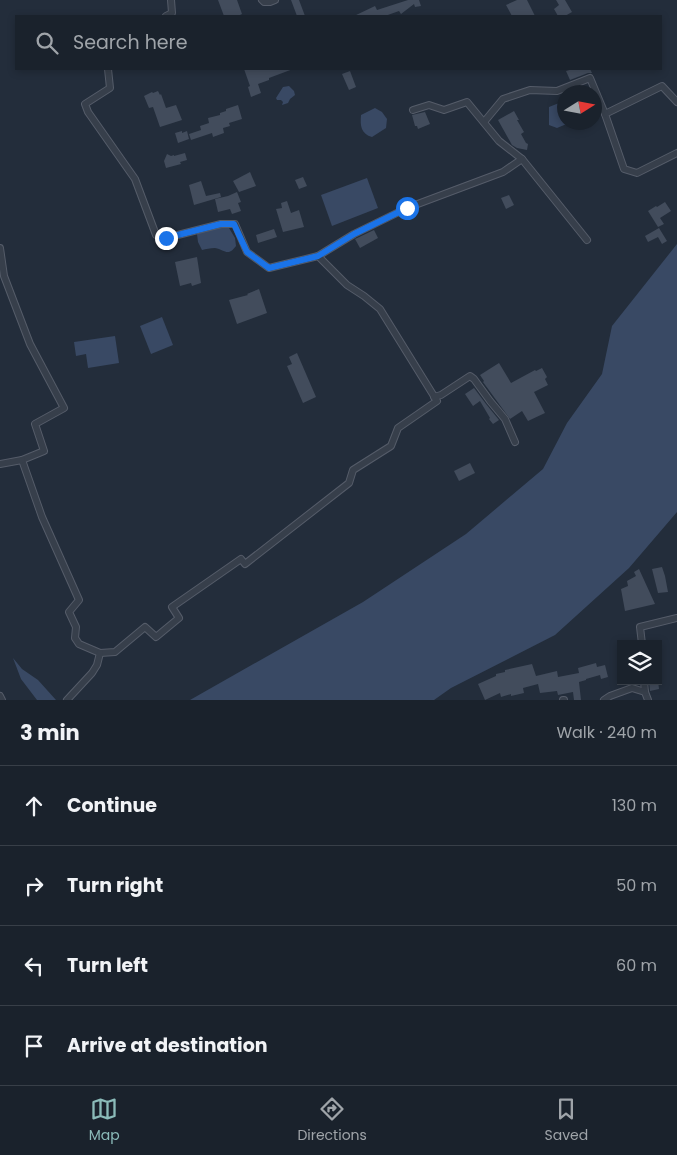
<!DOCTYPE html>
<html lang="en">
<head>
<meta charset="utf-8">
<style>
  :root { --surface:#1a222c; --page:#232a34; --text:#f1f3f6; --muted:#9fa4a9; --line:#383f48; --accent:#8bbbb9 }
  body { margin:0; font-family:Poppins,sans-serif; background:var(--page); color:var(--text) }
  .controls { position:absolute; right:15px; bottom:15px; display:grid; overflow:hidden; border-radius:0px; box-shadow:0 2px 8px #0003 }
  .controls button { width:45px; height:45px; display:grid; place-items:center; padding:0; border:0; border-bottom:1px solid var(--line); background:var(--surface); color:var(--text); font:25px sans-serif }
  .compass { position:absolute; left:557px; top:85px; width:45px; height:45px; border-radius:50%; background:var(--surface); box-shadow:0 2px 8px #0003; rotate:79deg }
  .stop { position:absolute; width:15px; height:15px; margin:-11px; border:4px solid #1a73e8; border-radius:50%; background:#fff }
  .stop.end { background:#1a73e8; border-color:#fff; box-shadow:0 1px 5px #0008 }
  .list { margin:0; padding:0; list-style:none }
  h2 { display:flex; justify-content:space-between; align-items:center; height:65px; margin:0; padding:0 20px; font-size:21px }
  h2 small { font-size:16px; font-weight:400; color:var(--muted) }
  .list li { display:grid; grid-template-columns:32px 1fr auto; gap:15px; align-items:center; box-sizing:border-box; height:80px; padding:0 20px; border-top:1px solid var(--line) }
  .list b { display:block; font-size:19px; white-space:nowrap }
  .list em { font-size:16px; font-style:normal; color:var(--muted) }
  .icon { flex:none; width:28px; height:28px; fill:none; stroke:currentColor; stroke-width:2; stroke-linecap:round; stroke-linejoin:round }
  .map { position:relative; flex:none; width:677px; height:700px; overflow:hidden }
  .search { position:absolute; background:var(--surface); box-shadow:0 2px 8px #0003; left:15px; right:15px; top:15px; height:55px; display:flex; align-items:center; gap:12px; box-sizing:border-box; padding:0 18px; border-radius:0px; color:var(--muted); font-size:19px }
  .sheet { height:385px; background:var(--surface) }
  nav { display:flex; justify-content:space-around; align-items:center; box-sizing:border-box; height:70px; border-top:1px solid var(--line); background:var(--surface); font-size:14px; color:var(--muted) }
  nav a { display:grid; justify-items:center; gap:2px }
  nav .on { color:var(--accent) }
  .map>svg:first-child { display:block }
</style>
</head>
<body>
<div class="map">
<svg width="677" height="700" viewBox="0 0 677 700">
  <rect width="100%" height="100%" fill="#232d3b"/>
  <g fill="#394964">
    <path d="M289 86 294 91 295 95 290 99 288 103 282 105 283 102 281 100H277L276 98 283 87Z"/>
    <path d="M564 101V122L569 123 557 128 549 125V107Z"/>
    <path d="M375 108 382 112 387 119 386 128 372 137C361 134 360 126 361 115Z"/>
    <path d="M367 178 378 208 332 226 321 195Z"/>
    <path d="M224 227 229 228 235 238 236 246C228 257 225 250 215 248 210 248 206 249 202 250L198 242 197 234 216 228Z"/>
    <path d="M677 244V512L629 568 555 635 451 688 434 700H190L363 602 466 534 543 469 567 423 602 374 612 326Z"/>
    <path d="M162 317 173 345 151 354 140 326Z"/>
    <path d="M115 336 119 363 88 368 86 354 76 356 74 342Z"/>
    <path d="M13 658 22 669 38 680 56 700H37L21 679Z"/>
  </g>
  <g fill="#424c5c">
    <path d="M218 0H237L242 14 238 16H224Z"/>
    <path d="M291 0H299L305 16H297Z"/>
    <path d="M408 0H419L421 6 415 7 414 4 401 14 399 11 385 16H354L375 6 377 10Z"/>
    <path d="M517 0H527L535 16H512L506 5Z"/>
    <path d="M556 0H565L572 12 565 16H558L554 9 559 5Z"/>
    <path d="M244 69H293L269 78V80L258 84 261 93 251 97 248 87 250 86Z"/>
    <path d="M573 69H590L592 73H588L570 80 566 71Z"/>
    <path d="M350 71 356 87 349 90 342 74Z"/>
    <path d="M158 91 160 95 161 94 166 108 176 105 182 120 160 127 153 107 149 108 144 96 152 92 153 93Z"/>
    <path d="M238 105 242 119 229 123 230 126 223 128 224 133 213 137 212 133 191 140 189 134 201 130 200 126 209 123 208 118 220 115V113L226 111V109Z"/>
    <path d="M514 111 519 120H517L524 132 521 134 526 143 528 144 527 150 517 148 512 145 498 120Z"/>
    <path d="M425 112 430 124 418 129 417 126H415L412 115Z"/>
    <path d="M182 131V133L187 131 189 139 178 143 175 133Z"/>
    <path d="M185 153 187 160 180 162 181 164 166 168 164 161 167 154 171 156 174 155V156Z"/>
    <path d="M250 172 256 186 239 192 233 181Z"/>
    <path d="M303 177 307 186 299 189 295 180Z"/>
    <path d="M201 181 206 196 220 193 221 197 194 205 189 185Z"/>
    <path d="M237 192 241 202 238 203 241 211 232 214 230 209 218 212 215 199 228 196Z"/>
    <path d="M509 195 514 205 506 209 501 198Z"/>
    <path d="M287 201 291 213 299 210 304 227 283 232 276 209 282 208 281 203Z"/>
    <path d="M665 202 671 211 660 218 664 224 658 227 648 211 656 206 657 207Z"/>
    <path d="M659 228 667 241 662 244 658 237 648 242 645 236Z"/>
    <path d="M274 229 277 237 258 243 256 235Z"/>
    <path d="M374 230 378 238 360 248 355 239Z"/>
    <path d="M197 257 201 283 192 286 191 283 180 286 175 262Z"/>
    <path d="M259 289 267 313 237 324 229 300 248 295 247 294Z"/>
    <path d="M297 353 316 397 303 403 287 366 292 364 289 357Z"/>
    <path d="M499 363 511 383 535 370 536 371 542 368 547 377 545 379 548 385 534 392 545 413 528 421 522 411 510 419 483 382 484 381 480 375Z"/>
    <path d="M474 388 486 404 499 420 493 424 489 419 490 418 480 401 473 406 465 394Z"/>
    <path d="M470 463 475 473 459 481 454 471Z"/>
    <path d="M662 567 665 576 668 592 658 593 652 569Z"/>
    <path d="M639 569 655 604 625 611 621 589 628 586 627 581 636 576 634 572Z"/>
    <path d="M596 663 597 667 605 665 608 677 601 679 600 675 586 679V680L579 682 581 700H574L573 692 558 695 557 691 540 693 538 684 523 688 524 693 511 696V694L501 697 500 693 485 700 478 684 496 676V674L505 672V670L532 664 536 676 557 671 558 677 579 673 578 668Z"/>
    <path d="M649 681H658L659 689 650 691Z"/>
  </g>
  <g fill="none" stroke-linecap="round" stroke-linejoin="round">
    <g stroke="#555c69" stroke-width="8">
      <g id="minor">
        <path d="M262 0 264 2H270L275 0"/>
        <path d="M166 16 172 13 171 0"/>
        <path d="M677 102 662 86 605 114 624 169 637 173 677 153"/>
        <path d="M484 122 503 99 530 90 557 91 590 78 605 114"/>
        <path d="M522 159 587 240"/>
        <path d="M0 248 4 276 30 344 64 408 35 424 44 451 22 460 42 517 79 600 69 612 76 627 75 638 79 644 100 653 115 652 145 627 156 637 179 618 172 607 241 559 245 564 349 483 353 470 391 446 398 428 437 401 380 309 364 296 347 285 318 256 269 268 247 252 235 224H221L166 238 156 235 135 179 88 112 85 104 110 88 108 69"/>
        <path d="M318 256 354 234 407 208 503 172 522 159 499 141 467 102 444 110 429 105 413 110"/>
        <path d="M434 397 441 395 470 376 474 379 490 401 505 419 515 442"/>
        <path d="M0 464 22 460"/>
        <path d="M642 644 640 627 677 618"/>
        <path d="M644 681 645 692 648 700"/>
        <path d="M0 696 2 700"/>
        <path d="M67 700 92 673 97 665 100 653"/>
        <path d="M563 700H564"/>
        <path d="M604 700 610 696 632 688 645 692"/>
      </g>
    </g>
    <use href="#minor" stroke="#373f4b" stroke-width="6"/>
  </g>
  <g fill="none" stroke-linecap="round" stroke-linejoin="round">
    <path stroke="#1a73e8" stroke-width="6" d="M166 238 221 224H234L247 252 269 268 318 256 354 234 407 208"/>
  </g>
</svg>
<div class="controls">
<button><svg class="icon" aria-label="layers" viewBox="0 0 24 24"><path d="M12 4l9 5-9 5-9-5zM3 14l9 5 9-5"/></svg></button>
</div>
<svg class="compass" viewBox="-18 -18 36 36"><path d="M0-13l5 13h-10z" fill="#e53935"/><path d="M0 13l5-13h-10z" fill="#9fa4a9"/></svg>
<div class="stop" style="left:407px;top:208px"></div>
<div class="stop end" style="left:166px;top:238px"></div>
<div class="search"><svg class="icon" aria-label="search" viewBox="0 0 24 24"><circle cx="10" cy="10" r="6"/><path d="M15 15l6 6"/></svg>Search here</div>
</div>
<section class="sheet">
<h2>3 min<small>Walk · 240 m</small></h2>
<ul class="list">
<li><svg class="icon" aria-label="ahead" viewBox="0 0 24 24"><path d="M12 20V5M6 11l6-6 6 6"/></svg><div><b>Continue</b></div><em>130 m</em></li>
<li><svg class="icon" aria-label="right" viewBox="0 0 24 24"><path d="M7 20v-9h11M14 6l5 5-5 5"/></svg><div><b>Turn right</b></div><em>50 m</em></li>
<li><svg class="icon" aria-label="left" viewBox="0 0 24 24"><path d="M17 20v-9H6M10 6l-5 5 5 5"/></svg><div><b>Turn left</b></div><em>60 m</em></li>
<li><svg class="icon" aria-label="arrive" viewBox="0 0 24 24"><path d="M6 21V4h12l-3 4 3 4H6"/></svg><div><b>Arrive at destination</b></div></li>
</ul>
</section>
<nav>
<a class="on"><svg class="icon" aria-label="map" viewBox="0 0 24 24"><path d="M3 6l6-2 6 2 6-2v14l-6 2-6-2-6 2zM9 4v14M15 6v14"/></svg>Map</a>
<a><svg class="icon" aria-label="directions" viewBox="0 0 24 24"><path d="M12 3l9 9-9 9-9-9zM9 14v-3h6M13 9l2 2-2 2"/></svg>Directions</a>
<a><svg class="icon" aria-label="saved" viewBox="0 0 24 24"><path d="M7 4h10v16l-5-4-5 4z"/></svg>Saved</a>
</nav>
</body>
</html>
